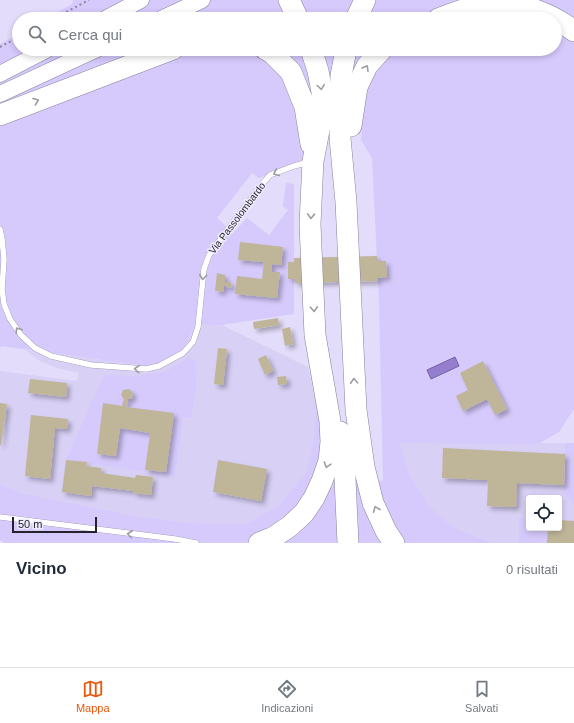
<!DOCTYPE html>
<html lang="it">
<head>
<meta charset="utf-8">
<style>
  :root { --surface:#fff; --page:#f6f6f7; --text:#1f2937; --muted:#747a83; --line:#e0e1e3; --accent:#ea580c }
  body { margin:0; font-family:Arial,sans-serif; background:var(--page); color:var(--text) }
  .controls { position:absolute; right:12px; bottom:12px; display:grid; overflow:hidden; border-radius:4px; box-shadow:0 2px 6px #0003 }
  .controls button { width:36px; height:36px; display:grid; place-items:center; padding:0; border:0; border-bottom:1px solid var(--line); background:var(--surface); color:var(--text); font:20px sans-serif }
  .scale { position:absolute; left:12px; bottom:10px; width:85px; box-sizing:border-box; padding-left:4px; border:2px solid #25222d; border-top:0; font-size:11px; line-height:14px; white-space:nowrap; color:#25222d; -webkit-text-stroke:3px #efecfe; paint-order:stroke }
  .list { margin:0; padding:0; list-style:none }
  h2 { display:flex; justify-content:space-between; align-items:center; height:52px; margin:0; padding:0 16px; font-size:17px }
  h2 small { font-size:13px; font-weight:400; color:var(--muted) }
  .icon { flex:none; width:22px; height:22px; fill:none; stroke:currentColor; stroke-width:2; stroke-linecap:round; stroke-linejoin:round }
  .map { position:relative; flex:none; width:574px; height:543px; overflow:hidden }
  .search { position:absolute; background:var(--surface); box-shadow:0 2px 6px #0003; left:12px; right:12px; top:12px; height:44px; display:flex; align-items:center; gap:10px; box-sizing:border-box; padding:0 14px; border-radius:22px; color:var(--muted); font-size:15px }
  .sheet { height:124px; background:var(--surface) }
  nav { display:flex; justify-content:space-around; align-items:center; box-sizing:border-box; height:56px; border-top:1px solid var(--line); background:var(--surface); font-size:11px; color:var(--muted) }
  nav a { display:grid; justify-items:center; gap:2px }
  nav .on { color:var(--accent) }
  .map>svg:first-child { display:block }
</style>
</head>
<body>
<div class="map">
<svg width="574" height="543" viewBox="0 0 574 543">
  <defs>
    <filter id="shadow"><feDropShadow dx="3.5" dy="3.5" stdDeviation="2" flood-color="#0004"/></filter>
  </defs>
  <rect width="100%" height="100%" fill="#e3dcfa"/>
  <g fill="#d8d0f5">
    <path d="M194 325H222L308 367 316 403 314 437 306 473 279 505 246 524 189 523 136 516 21 493 0 484V371L77 381 79 373 57 368 40 361 25 350 153 367 182 351Z"/>
    <path d="M400 442 565 443 564 494 574 505V520H559V498H529V519L519 518 532 543H493L453 527 429 506 410 476Z"/>
  </g>
  <g fill="#d6cafc">
    <path d="M73 0H574V409L559 432 538 444 400 443 410 476 429 506 453 527 493 543H4L0 540V484L21 493 136 516 189 523 246 524 279 505 306 473 314 437 316 403 326 444 319 472 383 481 379 301 372 158 361 140 363 113 314 98 308 159 259 178 252 173 217 218 223 223 232 234 247 218 269 235 288 210 283 206 286 183 294 184V314L222 325H195L182 351 153 367 1 346 0 348V44L19 33V49H555V19H45L72 4Z"/>
    <path d="M187 359 195 360 196 386 191 418 183 417 175 476 66 460 104 375 134 376 165 372Z"/>
    <path d="M565 443H574V505L564 494Z"/>
    <path d="M519 518 529 519V528H559V520H574V543H519Z"/>
  </g>
  <path fill="#957dd0" stroke="#73629f" d="M455 357 459 366 431 379 427 370Z"/>
  <g fill="#bfb598" filter="url(#shadow)">
    <path d="M240 242 283 247 281 265 272 264V272H280L277 298 235 294 237 276 262 279 264 262 238 260Z"/>
    <path d="M377 256 378 261H386L387 277 378 278V281L295 283V279H288V262H294V258Z"/>
    <path d="M217 273 225 275V282H231L232 287 229 288 224 285 223 292 215 291Z"/>
    <path d="M278 318 279 325 254 329 253 322Z"/>
    <path d="M290 327 293 344 285 346 282 329Z"/>
    <path d="M218 348 227 349 223 385 214 384Z"/>
    <path d="M266 355 273 371 265 375 258 359Z"/>
    <path d="M483 361 507 409 495 415 487 399 463 411 456 396 468 390 460 373Z"/>
    <path d="M286 376 287 384 278 385 277 377Z"/>
    <path d="M30 379 67 383 66 397 28 393Z"/>
    <path d="M129 389 133 393 132 399H128L126 407 174 413 166 472 145 470 150 433 120 428 116 456 97 454 103 403 122 406 124 399 121 395 123 390Z"/>
    <path d="M0 403 7 404 1 445H0Z"/>
    <path d="M31 415 68 419 67 429 55 428 50 479 25 476Z"/>
    <path d="M443 448 565 454 564 485 517 483 516 507 487 506 488 480 442 478Z"/>
    <path d="M66 460 87 462 86 466 101 468V473L135 478 136 475 153 477 151 495 133 493 134 491 92 486 91 496 62 492Z"/>
    <path d="M218 460 267 469 261 501 213 492Z"/>
    <path d="M559 520 574 521V543H547L548 528H559Z"/>
  </g>
  <g fill="none" stroke-linecap="round" stroke-linejoin="round">
    <g stroke="#87819c" stroke-width="6">
      <g id="service">
        <path d="M0 229 2 239 4 259 2 289 4 304 10 319 21 335 35 348 51 356 91 365 146 369 159 366 183 353 193 342 198 327 204 269 209 255 228 229 264 182 270 175 294 166 309 162"/>
        <path d="M0 517 175 539 196 543"/>
      </g>
    </g>
    <g stroke="#87819c" stroke-width="17">
      <g id="secondary">
        <path d="M105 19 141 0"/>
        <path d="M161 19 202 0"/>
        <path d="M0 74 48 49"/>
        <path d="M0 94 97 49"/>
      </g>
    </g>
    <g stroke="#87819c" stroke-width="22">
      <g id="motorway">
        <path d="M289 0 298 19"/>
        <path d="M356 19 365 0"/>
        <path d="M438 19C456 12 474 5 494 4 522 2 552 14 574 31"/>
        <path d="M265 49 272 53 291 72 305 107 311 144"/>
        <path d="M346 49 341 76 340 138 346 202 356 410 364 467 373 503 386 531 394 543"/>
        <path d="M0 115 173 49"/>
        <path d="M351 126 357 87 367 66 382 49"/>
        <path d="M340 432 344 457 348 543"/>
        <path d="M259 543 274 537 290 526 304 513 314 498 322 481 329 461 331 442 330 421 315 335 312 270 310 224 313 161 321 120 322 92 318 71 311 49"/>
      </g>
    </g>
    <g stroke="#8d889d" stroke-width="2" stroke-dasharray="2 3" stroke-linecap="butt">
      <path d="M53 19 89 0"/>
      <path d="M0 47 19 37"/>
    </g>
    <use href="#service" stroke="#fff" stroke-width="5.5"/>
    <use href="#secondary" stroke="#fff" stroke-width="16"/>
    <use href="#motorway" stroke="#fff" stroke-width="21"/>
  </g>
  <defs><path id="oneway-chevron" d="M-2-3.5L2.5 0L-2 3.5" fill="none" stroke-width="1.6" stroke-linecap="round" stroke-linejoin="round"/></defs>
  <g stroke="#9d9ca0">
    <use href="#oneway-chevron" transform="translate(366 68) rotate(-60)"/>
    <use href="#oneway-chevron" transform="translate(321 87) rotate(82)"/>
    <use href="#oneway-chevron" transform="translate(36 101) rotate(-21)"/>
    <use href="#oneway-chevron" transform="translate(276 173) rotate(157)"/>
    <use href="#oneway-chevron" transform="translate(311 216) rotate(92)"/>
    <use href="#oneway-chevron" transform="translate(203 277) rotate(95)"/>
    <use href="#oneway-chevron" transform="translate(314 309) rotate(87)"/>
    <use href="#oneway-chevron" transform="translate(18 330) rotate(-124)"/>
    <use href="#oneway-chevron" transform="translate(137 369) rotate(-175)"/>
    <use href="#oneway-chevron" transform="translate(354 381) rotate(-93)"/>
    <use href="#oneway-chevron" transform="translate(327 465) rotate(107)"/>
    <use href="#oneway-chevron" transform="translate(376 509) rotate(-112)"/>
    <use href="#oneway-chevron" transform="translate(130 534) rotate(-173)"/>
  </g>
  <g text-anchor="middle" dominant-baseline="central" stroke-width="3" stroke-linejoin="round" paint-order="stroke">
    <g font-size="10" fill="#25222d" stroke="#efecfe">
      <text transform="translate(237 218) rotate(-53)">Via Passolombardo</text>
    </g>
  </g>
</svg>
<div class="controls">
<button><svg class="icon" aria-label="locate" viewBox="0 0 24 24"><circle cx="12" cy="12" r="6"/><path d="M12 2v4M12 18v4M2 12h4M18 12h4"/></svg></button>
</div>
<div class="scale">50 m</div>
<div class="search"><svg class="icon" aria-label="search" viewBox="0 0 24 24"><circle cx="10" cy="10" r="6"/><path d="M15 15l6 6"/></svg>Cerca qui</div>
</div>
<section class="sheet">
<h2>Vicino<small>0 risultati</small></h2>
<ul class="list">
</ul>
</section>
<nav>
<a class="on"><svg class="icon" aria-label="map" viewBox="0 0 24 24"><path d="M3 6l6-2 6 2 6-2v14l-6 2-6-2-6 2zM9 4v14M15 6v14"/></svg>Mappa</a>
<a><svg class="icon" aria-label="directions" viewBox="0 0 24 24"><path d="M12 3l9 9-9 9-9-9zM9 14v-3h6M13 9l2 2-2 2"/></svg>Indicazioni</a>
<a><svg class="icon" aria-label="saved" viewBox="0 0 24 24"><path d="M7 4h10v16l-5-4-5 4z"/></svg>Salvati</a>
</nav>
</body>
</html>
